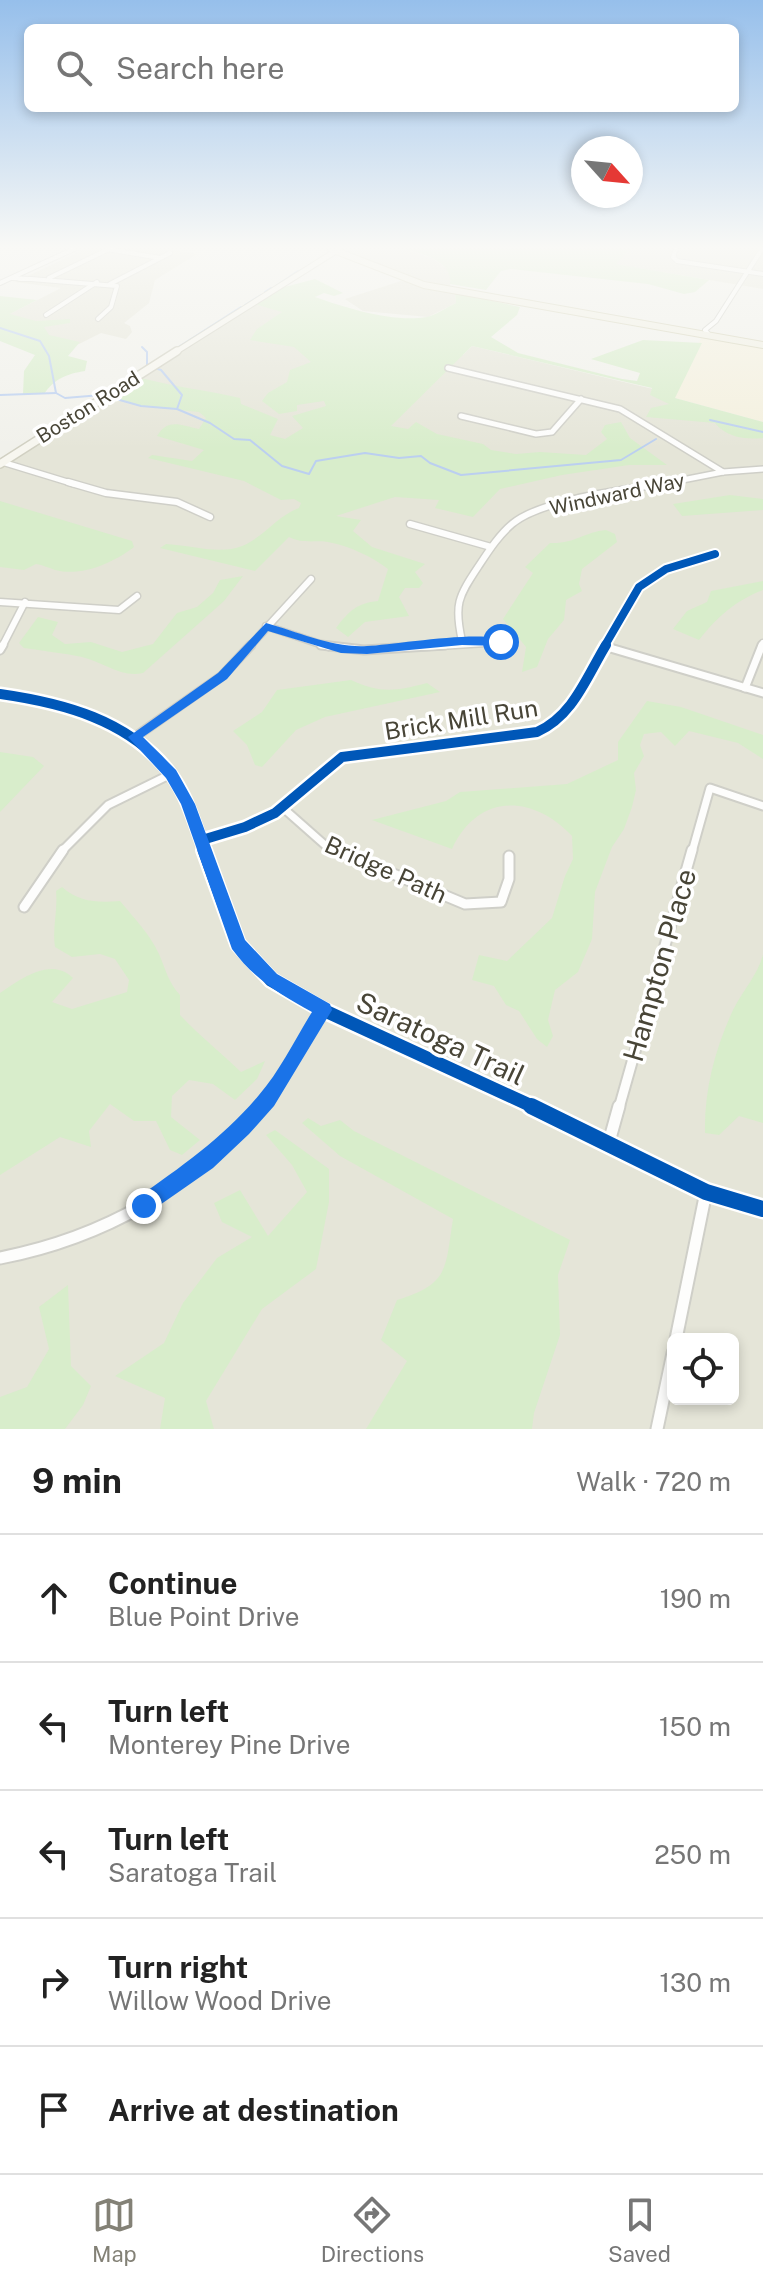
<!DOCTYPE html>
<html lang="en">
<head>
<meta charset="utf-8">
<style>
  :root { --surface:#fff; --page:#f6f6f6; --text:#222; --muted:#767676; --line:#e0e0e0; --accent:#838176 }
  body { margin:0; font-family:"Public Sans",sans-serif; background:var(--page); color:var(--text) }
  .controls { position:absolute; right:24px; bottom:24px; display:grid; overflow:hidden; border-radius:12px; box-shadow:0 4px 12px #0003 }
  .controls button { width:72px; height:72px; display:grid; place-items:center; padding:0; border:0; border-bottom:2px solid var(--line); background:var(--surface); color:var(--text); font:40px sans-serif }
  .compass { position:absolute; left:571px; top:136px; width:72px; height:72px; border-radius:50%; background:var(--surface); box-shadow:0 4px 12px #0003; rotate:117deg }
  .stop { position:absolute; width:24px; height:24px; margin:-18px; border:6px solid #1a73e8; border-radius:50%; background:#fff }
  .stop.end { background:#1a73e8; border-color:#fff; box-shadow:0 2px 8px #0008 }
  .list { margin:0; padding:0; list-style:none }
  h2 { display:flex; justify-content:space-between; align-items:center; height:104px; margin:0; padding:0 32px; font-size:34px }
  h2 small { font-size:26px; font-weight:400; color:var(--muted) }
  .list li { display:grid; grid-template-columns:52px 1fr auto; gap:24px; align-items:center; box-sizing:border-box; height:128px; padding:0 32px; border-top:2px solid var(--line) }
  .list b { display:block; font-size:30px; white-space:nowrap }
  .list p { margin:0; font-size:26px; white-space:nowrap; color:var(--muted) }
  .list em { font-size:26px; font-style:normal; color:var(--muted) }
  .icon { flex:none; width:44px; height:44px; fill:none; stroke:currentColor; stroke-width:2; stroke-linecap:round; stroke-linejoin:round }
  .map { position:relative; flex:none; width:763px; height:1429px; overflow:hidden }
  .search { position:absolute; background:var(--surface); box-shadow:0 4px 12px #0003; left:24px; right:24px; top:24px; height:88px; display:flex; align-items:center; gap:20px; box-sizing:border-box; padding:0 28px; border-radius:12px; color:var(--muted); font-size:30px }
  .sheet { height:744px; background:var(--surface) }
  nav { display:flex; justify-content:space-around; align-items:center; box-sizing:border-box; height:112px; border-top:2px solid var(--line); background:var(--surface); font-size:22px; color:var(--muted) }
  nav a { display:grid; justify-items:center; gap:4px }
  nav .on { color:var(--accent) }
  .map>svg:first-child { display:block }
</style>
</head>
<body>
<div class="map">
<svg width="763" height="1429" viewBox="0 0 763 1429">
  <rect width="100%" height="100%" fill="#f1f1eb"/>
  <g fill="#e5e5d8" fill-rule="evenodd">
    <path d="M85 249H169L197 254 155 280 149 303 124 323 130 326 132 332 126 339 101 333 79 344 47 336 6 316 61 288 15 282Z"/>
    <path d="M347 249 408 250 433 259 446 268 451 277 450 284 449 287 406 276 347 252Z"/>
    <path d="M630 249H763V289L615 264Z"/>
    <path d="M401 281 455 291 456 303 428 317 363 311 345 299Z"/>
    <path d="M254 304 463 355 472 346 653 389 651 395 763 433V1429H0V466ZM673 1339H733V1399H673Z"/>
  </g>
  <path fill="#f4f0de" d="M702 336 763 348V422L675 398Z"/>
  <g fill="#d8edcb">
    <path d="M404 249H630L616 264 709 280 695 292 684 294 648 284 511 269 501 271 486 290 450 284C453 261 421 253 404 249Z"/>
    <path d="M315 279 343 293 334 296 324 293 315 297C346 308 394 323 427 317 436 315 447 307 456 303L455 293 520 307 517 315 491 337 518 353 622 379 637 381 640 373 591 359 643 340 702 343 675 398 763 422V438C745 440 726 437 715 423L646 417 651 408 669 404 650 395 652 388 472 346 391 426 408 429 416 422 437 434 483 444 491 450 516 454 540 452 586 455 607 439 601 432 605 425 621 422 630 438 667 465H629L562 475 500 489 473 517 435 508 439 500 395 497 336 516 361 520 353 531 372 547 425 564 415 572 423 583 419 588H405L399 597 409 616 365 622 348 637 336 628C349 611 357 603 378 601L388 569C371 556 349 546 328 542 315 540 302 544 289 537L255 571 160 548 166 544C189 545 220 555 242 546 264 537 277 516 299 508L301 503 294 499 281 500 244 481 148 458 152 455 192 461 204 450 157 436C168 418 180 425 199 429L206 418 199 412 141 406 109 397 141 378C175 387 206 390 240 398L241 404 278 419 270 435 285 439 303 428 292 416 326 406 324 401 297 405V411L279 414 262 401 268 393 287 382 290 370 311 362 294 347 250 340 257 329 282 312 254 304 277 289Z"/>
    <path d="M0 296 37 300 10 314 36 321 70 319V323L44 327 49 335 80 342 68 356 87 361 85 371C67 374 55 378 44 394H23L24 371 35 355 0 341Z"/>
    <path d="M730 495 763 499V510L682 516 673 504Z"/>
    <path d="M0 501 132 541 134 547C113 563 82 577 55 570 49 568 43 565 36 564L24 570 0 567Z"/>
    <path d="M606 530 615 534 617 542 582 569 579 584 582 591 566 600 564 620 548 639 537 667 522 672 526 647 503 619 533 573 525 567 550 543C575 544 584 532 606 530Z"/>
    <path d="M243 576 224 601 143 673C121 678 103 662 82 657 63 653 43 651 24 648L19 643 38 617 58 622 52 635 65 644 91 642 122 652 153 644 177 613 197 607 213 593 220 580Z"/>
    <path d="M763 581V590C735 601 717 617 699 640L673 629 687 611 707 602 711 591Z"/>
    <path d="M351 680C382 694 395 691 427 683L440 692 325 717 296 730 262 767 255 765 247 745 233 731 262 712 277 690Z"/>
    <path d="M647 701 681 707 763 735V759L738 743 689 731 675 746 661 732 644 734 640 745 644 756 634 773 636 790 632 807 624 829 612 847 595 892 592 939 578 972 555 990 548 1020 553 1036 547 1047 537 1039 519 1011 506 1005 494 986 472 980 479 955 507 961 552 918 565 876 573 859 572 836C532 794 478 793 452 849L372 820 446 801 460 792 567 784 618 760V742Z"/>
    <path d="M0 752 33 757 44 766 0 812Z"/>
    <path d="M62 887C79 902 98 903 120 901 134 918 150 934 159 954 166 970 168 982 180 995V1015C200 1036 220 1052 241 1072L265 1061 257 1079 235 1100 213 1084 189 1080 172 1096 171 1117 200 1140 182 1155 170 1150 156 1121H134L110 1104 89 1131 91 1147 60 1137 0 1175V993C20 980 50 956 73 978L52 1002 72 1009 127 992 129 980 115 959 100 954 72 957 55 947C52 928 58 911 56 891Z"/>
    <path d="M763 955V1123L739 1116 719 1135 705 1133C704 1090 715 1049 733 1010 743 990 757 976 763 955Z"/>
    <path d="M308 1118 321 1126 340 1120 354 1131 570 1240 558 1275 560 1335 534 1413 532 1429H366L407 1361 381 1340 397 1300C450 1284 445 1268 453 1219L340 1156 302 1123Z"/>
    <path d="M275 1130 329 1169V1202L316 1269 262 1309 206 1401 214 1429H160L165 1398 115 1376 164 1343 183 1303 217 1258 252 1237 222 1222 214 1203 240 1190 268 1236 307 1192 292 1165 266 1135Z"/>
    <path d="M68 1285 71 1366 91 1386 83 1405 65 1429H0V1397L27 1387 49 1349 39 1307Z"/>
  </g>
  <g fill="none" stroke-linecap="round" stroke-linejoin="round">
    <g stroke="#bbcff0" stroke-width="2">
      <path d="M276 286 298 271"/>
      <path d="M265 292 271 288"/>
      <path d="M245 305 261 295"/>
      <path d="M0 328 40 341 49 356 56 393 65 398 101 395"/>
      <path d="M142 347 147 352V366L150 365"/>
      <path d="M177 348 241 307"/>
      <path d="M155 368 161 370 182 395 177 409"/>
      <path d="M0 395 56 393"/>
      <path d="M109 397 141 406 177 409 210 423 234 439 250 440 282 466 309 474 316 461 365 453 399 458 421 456 430 463 461 475 621 460 656 439"/>
      <path d="M710 420 763 432"/>
    </g>
    <g stroke="#cfcfc8" stroke-width="6">
      <g id="street-far5">
        <path d="M107 249 160 258"/>
        <path d="M676 249 673 257 677 261 763 274"/>
        <path d="M12 278 31 279H19"/>
        <path d="M49 278 109 249"/>
        <path d="M31 279 117 286 111 307 98 319"/>
        <path d="M0 283 74 249"/>
        <path d="M110 284 170 253"/>
        <path d="M46 315 97 282"/>
        <path d="M709 335 705 330 716 321 762 249"/>
      </g>
    </g>
    <g stroke="#cfcfc8" stroke-width="8">
      <g id="street-far4">
        <path d="M448 368 620 409 723 472"/>
        <path d="M461 416 536 434 552 432 581 399"/>
        <path d="M2 462 74 484"/>
        <path d="M662 484 723 472 763 469"/>
      </g>
    </g>
    <g stroke="#cfcfc8" stroke-width="9">
      <g id="street-far3">
        <path d="M68 482 106 493 177 502 210 517"/>
        <path d="M410 524 491 547"/>
        <path d="M0 602 119 610 137 596"/>
        <path d="M266 626 329 647"/>
        <path d="M462 641C454 605 458 597 478 567 488 552 498 536 512 524 543 498 632 489 673 482"/>
        <path d="M2 647 25 602"/>
        <path d="M249 647 311 579"/>
        <path d="M424 647 501 642"/>
        <path d="M604 647 639 587 666 569 715 554"/>
        <path d="M761 647 763 643"/>
      </g>
    </g>
    <g stroke="#cfcfc8" stroke-width="11">
      <g id="street-far2">
        <path d="M321 645 364 650 445 645"/>
        <path d="M607 647 763 693"/>
        <path d="M0 650 3 645"/>
        <path d="M745 688 762 645"/>
        <path d="M0 694C63 703 129 720 170 773 187 795 195 825 205 852"/>
        <path d="M135 737 222 676 251 645"/>
        <path d="M282 807 325 845 340 852"/>
        <path d="M202 840 245 827 275 813 342 757 537 732C573 716 586 678 606 645"/>
        <path d="M61 852 108 805 171 774"/>
        <path d="M692 852 710 788 763 806"/>
      </g>
    </g>
    <g stroke="#cfcfc8" stroke-width="13">
      <g id="street-far1">
        <path d="M204 850 238 944 271 980 323 1010 536 1108"/>
        <path d="M336 850 465 904 501 902 509 879V856"/>
        <path d="M24 907 63 850"/>
        <path d="M260 1108 283 1077 323 1010"/>
        <path d="M619 1108 692 850"/>
      </g>
    </g>
    <g stroke="#cfcfc8" stroke-width="15">
      <g id="street">
        <path d="M531 1106 706 1192 763 1209"/>
        <path d="M609 1142 619 1106"/>
        <path d="M0 1258C103 1238 194 1187 262 1106"/>
        <path d="M676 1339 706 1192"/>
        <path d="M657 1429 673 1353"/>
      </g>
    </g>
    <g stroke="#d1d0c2" stroke-width="7">
      <path id="secondary-far1" d="M174 353 339 249"/>
    </g>
    <g stroke="#d1d0c2" stroke-width="10">
      <path id="secondary" d="M0 464 177 351"/>
    </g>
    <g stroke="#d4d2b8" stroke-width="8">
      <path id="primary" d="M331 249 424 285 763 345"/>
    </g>
    <use href="#street-far5" stroke="#fdfdfc" stroke-width="4"/>
    <use href="#street-far4" stroke="#fdfdfc" stroke-width="5"/>
    <use href="#street-far3" stroke="#fdfdfc" stroke-width="6"/>
    <use href="#street-far2" stroke="#fdfdfc" stroke-width="7"/>
    <use href="#street-far1" stroke="#fdfdfc" stroke-width="9"/>
    <use href="#street" stroke="#fdfdfc" stroke-width="11"/>
    <use href="#secondary-far1" stroke="#f7f6ef" stroke-width="5"/>
    <use href="#secondary" stroke="#f7f6ef" stroke-width="7"/>
    <use href="#primary" stroke="#f1f0e4" stroke-width="6"/>
    <g stroke="#fff" stroke-width="12">
      <path id="cycleway-far3" d="M604 647 639 587 666 569 715 554"/>
    </g>
    <g stroke="#fff" stroke-width="15">
      <g id="cycleway-far2">
        <path d="M0 694C63 703 129 720 170 773 187 795 195 825 205 852"/>
        <path d="M202 840 245 827 275 813 342 757 537 732C573 716 586 678 606 645"/>
      </g>
    </g>
    <g stroke="#fff" stroke-width="18">
      <path id="cycleway-far1" d="M204 850 238 944 271 980 323 1010 536 1108"/>
    </g>
    <g stroke="#fff" stroke-width="21">
      <path id="cycleway" d="M531 1106 706 1192 763 1209"/>
    </g>
    <use href="#cycleway-far3" stroke="#0057b8" stroke-width="8"/>
    <use href="#cycleway-far2" stroke="#0057b8" stroke-width="10"/>
    <use href="#cycleway-far1" stroke="#0057b8" stroke-width="13"/>
    <use href="#cycleway" stroke="#0057b8" stroke-width="16"/>
  </g>
  <linearGradient id="sky" x2="0" y2="1"><stop stop-color="#96bfeb"/><stop offset="0.55" stop-color="#f9f9f6"/><stop offset="1" stop-color="#f9f9f6" stop-opacity="0"/></linearGradient>
  <rect width="763" height="449" fill="url(#sky)"/>
  <path fill="#1a73e8" d="M266 623C299 632 332 648 367 646 395 645 489 628 507 642L501 646 462 645 367 654 341 653 268 631 227 679 143 737 176 770 195 804 245 940 277 974 330 1004 332 1010 274 1106 249 1134 213 1168 144 1216 137 1213 134 1206 137 1198C181 1167 224 1137 259 1095 280 1071 295 1039 312 1012 280 994 254 979 232 949L181 804 166 778 128 737 218 673Z"/>
  <g text-anchor="middle" dominant-baseline="central" stroke-width="7" stroke-linejoin="round" paint-order="stroke">
    <g font-size="20" fill="#484537" stroke="#fff">
      <text transform="translate(88 407) rotate(-32)">Boston Road</text>
      <text transform="translate(617 494) rotate(-12)">Windward Way</text>
    </g>
    <g font-size="24" fill="#484537" stroke="#fff">
      <text transform="translate(461 719) rotate(-9)">Brick Mill Run</text>
      <text transform="translate(386 869) rotate(24)">Bridge Path</text>
    </g>
    <g font-size="28" fill="#484537" stroke="#fff">
      <text transform="translate(659 965) rotate(-74)">Hampton Place</text>
      <text transform="translate(441 1038) rotate(25)">Saratoga Trail</text>
    </g>
  </g>
</svg>
<div class="controls">
<button><svg class="icon" aria-label="locate" viewBox="0 0 24 24"><circle cx="12" cy="12" r="6"/><path d="M12 2v4M12 18v4M2 12h4M18 12h4"/></svg></button>
</div>
<svg class="compass" viewBox="-18 -18 36 36"><path d="M0-13l5 13h-10z" fill="#e53935"/><path d="M0 13l5-13h-10z" fill="#767676"/></svg>
<div class="stop" style="left:501px;top:642px"></div>
<div class="stop end" style="left:144px;top:1206px"></div>
<div class="search"><svg class="icon" aria-label="search" viewBox="0 0 24 24"><circle cx="10" cy="10" r="6"/><path d="M15 15l6 6"/></svg>Search here</div>
</div>
<section class="sheet">
<h2>9 min<small>Walk · 720 m</small></h2>
<ul class="list">
<li><svg class="icon" aria-label="ahead" viewBox="0 0 24 24"><path d="M12 20V5M6 11l6-6 6 6"/></svg><div><b>Continue</b><p>Blue Point Drive</p></div><em>190 m</em></li>
<li><svg class="icon" aria-label="left" viewBox="0 0 24 24"><path d="M17 20v-9H6M10 6l-5 5 5 5"/></svg><div><b>Turn left</b><p>Monterey Pine Drive</p></div><em>150 m</em></li>
<li><svg class="icon" aria-label="left" viewBox="0 0 24 24"><path d="M17 20v-9H6M10 6l-5 5 5 5"/></svg><div><b>Turn left</b><p>Saratoga Trail</p></div><em>250 m</em></li>
<li><svg class="icon" aria-label="right" viewBox="0 0 24 24"><path d="M7 20v-9h11M14 6l5 5-5 5"/></svg><div><b>Turn right</b><p>Willow Wood Drive</p></div><em>130 m</em></li>
<li><svg class="icon" aria-label="arrive" viewBox="0 0 24 24"><path d="M6 21V4h12l-3 4 3 4H6"/></svg><div><b>Arrive at destination</b></div></li>
</ul>
</section>
<nav>
<a class="on"><svg class="icon" aria-label="map" viewBox="0 0 24 24"><path d="M3 6l6-2 6 2 6-2v14l-6 2-6-2-6 2zM9 4v14M15 6v14"/></svg>Map</a>
<a><svg class="icon" aria-label="directions" viewBox="0 0 24 24"><path d="M12 3l9 9-9 9-9-9zM9 14v-3h6M13 9l2 2-2 2"/></svg>Directions</a>
<a><svg class="icon" aria-label="saved" viewBox="0 0 24 24"><path d="M7 4h10v16l-5-4-5 4z"/></svg>Saved</a>
</nav>
</body>
</html>
